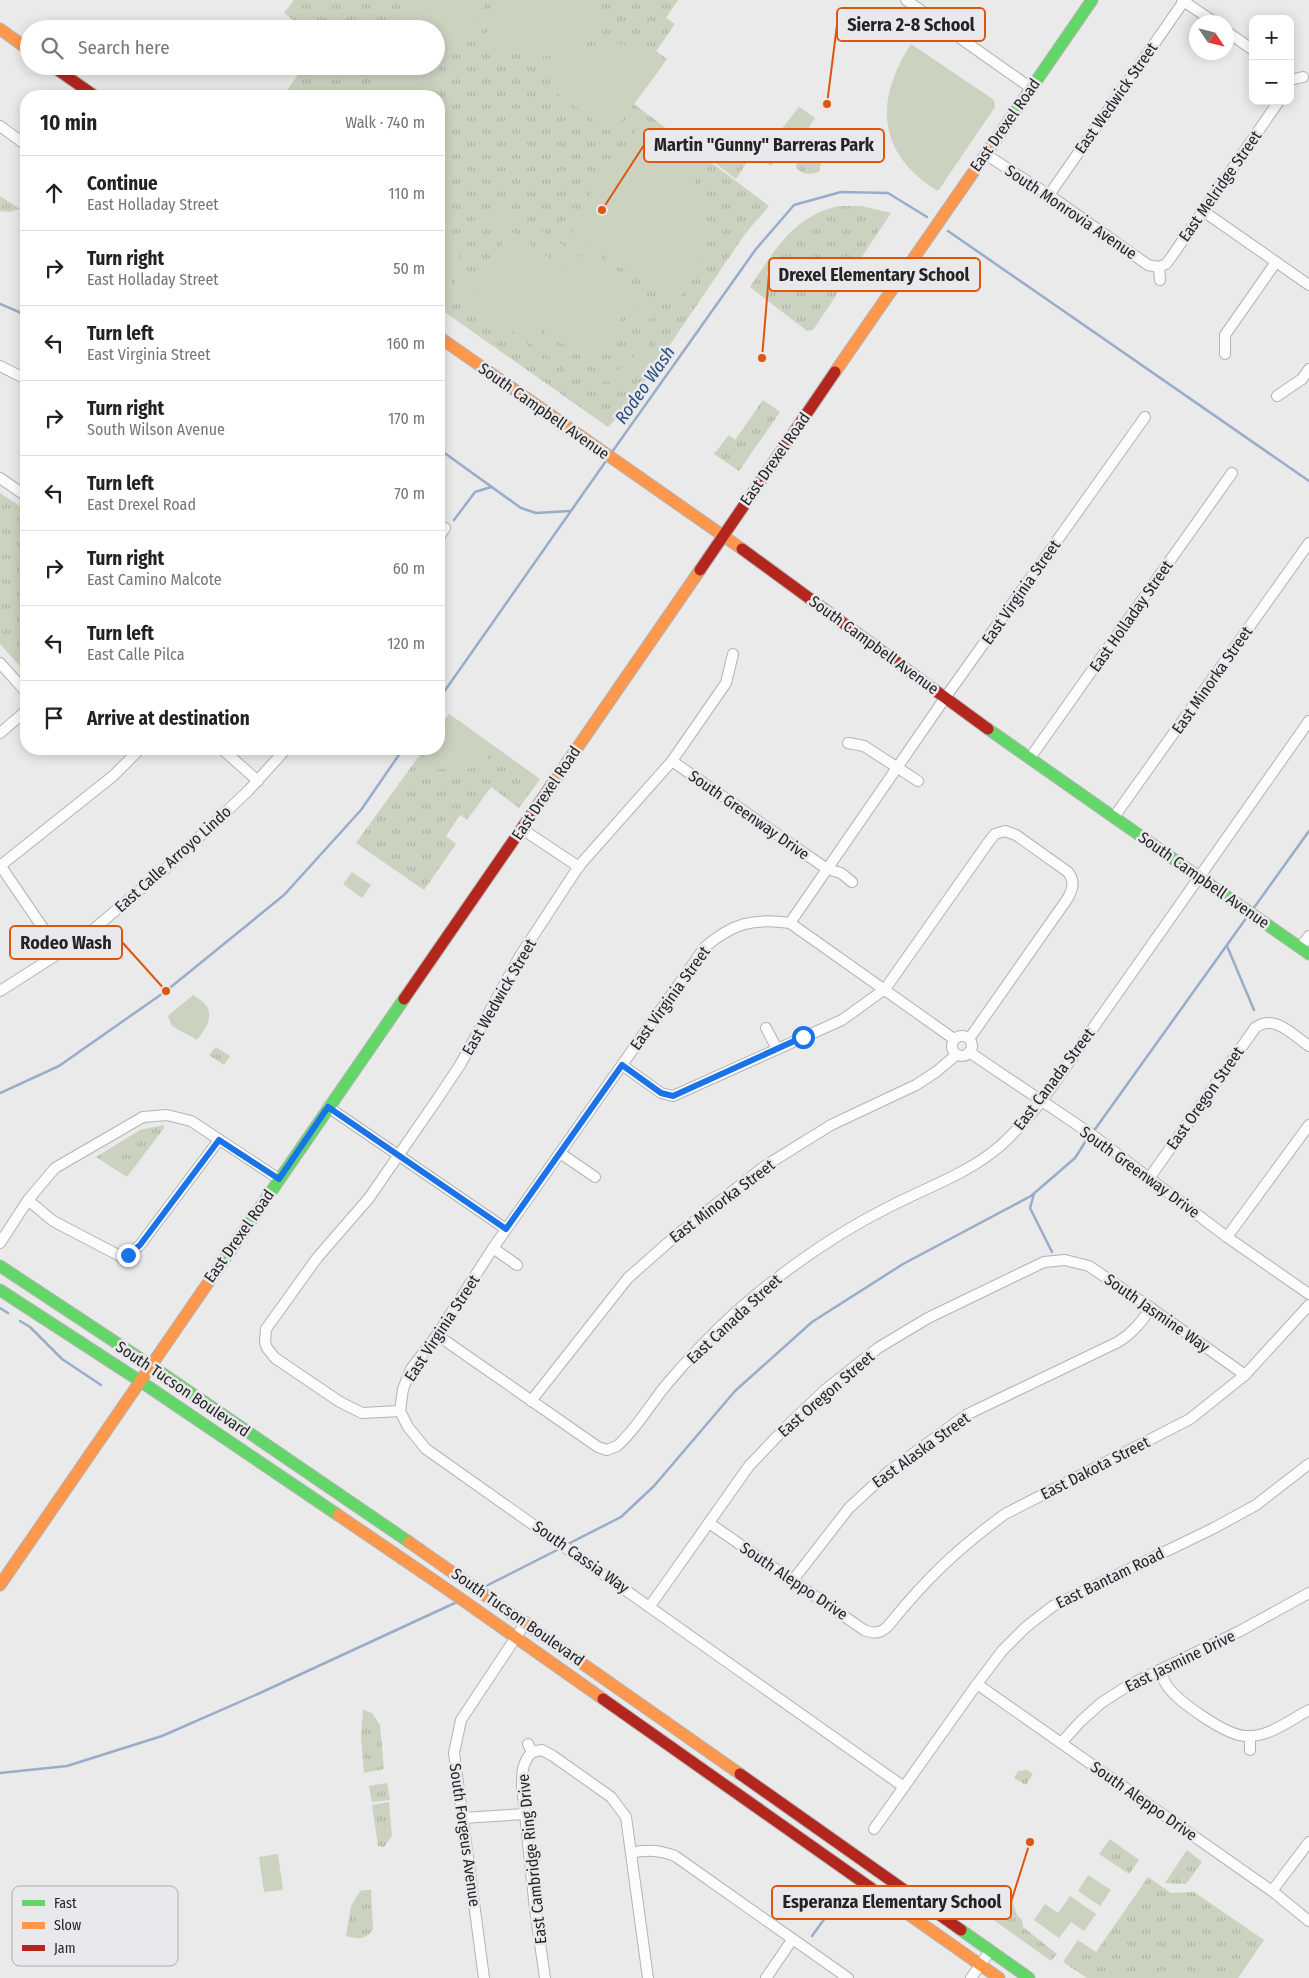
<!DOCTYPE html>
<html lang="en">
<head>
<meta charset="utf-8">
<style>
  :root { --surface:#fff; --page:#f6f6f6; --text:#222; --muted:#767676; --line:#e0e0e0 }
  body { margin:0; font-family:"Fira Sans Condensed",sans-serif; background:var(--page); color:var(--text) }
  .controls { position:absolute; right:15px; top:15px; display:grid; overflow:hidden; border-radius:10px; box-shadow:0 2px 12px #0003 }
  .controls button { width:45px; height:45px; display:grid; place-items:center; padding:0; border:0; border-bottom:1px solid var(--line); background:var(--surface); color:var(--text); font:25px sans-serif }
  .compass { position:absolute; left:1189px; top:15px; width:45px; height:45px; border-radius:50%; background:var(--surface); box-shadow:0 2px 12px #0003; rotate:125deg }
  .stop { position:absolute; width:15px; height:15px; margin:-11px; border:4px solid #1a73e8; border-radius:50%; background:#fff }
  .stop.end { background:#1a73e8; border-color:#fff; box-shadow:0 1px 5px #0008 }
  .list { margin:0; padding:0; list-style:none }
  h2 { display:flex; justify-content:space-between; align-items:center; height:65px; margin:0; padding:0 20px; font-size:21px }
  h2 small { font-size:16px; font-weight:400; color:var(--muted) }
  .list li { display:grid; grid-template-columns:32px 1fr auto; gap:15px; align-items:center; box-sizing:border-box; height:75px; padding:0 20px; border-top:1px solid var(--line) }
  .list b { display:block; font-size:19px; white-space:nowrap }
  .list p { margin:0; font-size:16px; white-space:nowrap; color:var(--muted) }
  .list em { font-size:16px; font-style:normal; color:var(--muted) }
  .icon { flex:none; width:28px; height:28px; fill:none; stroke:currentColor; stroke-width:2; stroke-linecap:round; stroke-linejoin:round }
  .map { position:relative; flex:none; width:1309px; height:1978px; overflow:hidden }
  .search { position:absolute; background:var(--surface); box-shadow:0 2px 12px #0003; left:20px; top:20px; width:425px; height:55px; display:flex; align-items:center; gap:12px; box-sizing:border-box; padding:0 18px; border-radius:28px; color:var(--muted); font-size:19px }
  .panel { position:absolute; background:var(--surface); box-shadow:0 2px 12px #0003; left:20px; top:90px; width:425px; height:665px; border-radius:20px }
  .map>svg:first-child { display:block }
</style>
</head>
<body>
<div class="map">
<svg width="1309" height="1978" viewBox="0 0 1309 1978">
  <defs>
    <pattern id="grass-tufts" width="24" height="20" patternUnits="userSpaceOnUse" patternTransform="scale(1.25)"><rect width="24" height="20" fill="#cbd2bf"/><path d="M3 7l-1-3M5 7V3M7 7l1-3M15 17l-1-3M17 17v-4M19 17l1-3" fill="none" stroke="#aeb4a4"/></pattern>
  </defs>
  <rect width="100%" height="100%" fill="#eaeaea"/>
  <g fill="url(#grass-tufts)">
    <path d="M294 0H678L666 18 675 24 656 51 667 59 634 104 769 206 745 234 629 405 608 427 439 308V96H283L304 66H436V29H305L284 13Z"/>
    <path d="M733 138 759 142V144L736 179 715 163Z"/>
    <path d="M764 149 777 158 771 166 757 157Z"/>
    <path d="M806 154C814 155 818 158 821 164L819 172C810 175 802 175 796 167L798 158Z"/>
    <path d="M0 196 20 209 10 212 0 211Z"/>
    <path d="M839 206H861L891 213 813 330 807 331 750 287C775 250 793 216 839 206Z"/>
    <path d="M763 400 780 412 739 471 714 454 729 435 735 440Z"/>
    <path d="M0 493 26 510V673L0 644Z"/>
    <path d="M449 714 540 779 519 808 491 787 467 820 460 815 446 836 456 844 424 890 356 843 424 749H439V727Z"/>
    <path d="M216 1047 230 1056 224 1065 209 1055Z"/>
    <path d="M164 1125V1128L127 1177 96 1157 140 1130Z"/>
    <path d="M363 1710 372 1713 380 1725 384 1769 364 1773 361 1736Z"/>
    <path d="M1027 1770 1033 1774 1026 1785 1014 1778 1018 1771Z"/>
    <path d="M387 1783 390 1800 372 1802 369 1786Z"/>
    <path d="M389 1802 392 1836 384 1847 378 1846 372 1805Z"/>
    <path d="M1110 1839 1139 1860 1129 1874 1099 1854Z"/>
    <path d="M1187 1850 1202 1862 1186 1884 1165 1883Z"/>
    <path d="M1148 1877 1171 1893 1194 1892 1264 1940 1238 1978H1087L1063 1962 1078 1940 1096 1952Z"/>
    <path d="M1008 1889 1017 1915 1022 1920 1023 1927 1057 1954 1051 1961 970 1903V1898Z"/>
    <path d="M365 1890H371L373 1929C365 1941 358 1939 346 1936L351 1906 360 1891Z"/>
  </g>
  <g fill="#cbd2bf" fill-rule="evenodd">
    <path d="M410 0H489L420 96H403L362 67 436 66V29H390Z"/>
    <path d="M509 0H586L604 12C597 21 591 31 582 39 552 66 513 60 483 37Z"/>
    <path d="M605 43C626 43 649 48 663 65L615 129 608 131 552 89 548 74C564 56 581 46 605 43Z"/>
    <path d="M911 44 994 100 995 107 938 191C877 154 874 101 911 44Z"/>
    <path d="M799 107 815 118 809 127 818 134 809 147 804 148 780 131Z"/>
    <path d="M642 122C654 131 665 139 675 149 704 179 712 230 696 268 691 281 683 293 675 304L574 236 571 221Z"/>
    <path d="M498 213 518 216 527 220 658 312 653 320 648 317C661 364 618 396 575 376L462 295C437 259 454 217 498 213ZM499 221 507 222 522 228 632 306 639 319 642 333 641 341 635 356 618 370 611 373H594L580 368 469 289C447 259 462 225 499 221Z"/>
    <path d="M511 231 626 311 590 363 475 284Z"/>
    <path d="M770 269 796 287 787 300 761 283Z"/>
    <path d="M458 720 496 748 485 761 468 769H436L420 761 429 749H439C439 732 442 726 458 720Z"/>
    <path d="M352 872 371 885 362 898 343 884Z"/>
    <path d="M193 995C216 1008 212 1021 197 1040L172 1026 168 1016Z"/>
    <path d="M278 1854 283 1890 264 1892 259 1857Z"/>
    <path d="M1088 1875 1111 1890 1100 1906 1078 1891Z"/>
    <path d="M1070 1896 1096 1914 1084 1931 1071 1922 1059 1938 1034 1920 1045 1904 1058 1913Z"/>
  </g>
  <g fill="none" stroke-linecap="round" stroke-linejoin="round">
    <g stroke="#99adc8" stroke-width="2.5">
      <path d="M948 231 1309 481"/>
      <path d="M0 304 26 315"/>
      <path d="M439 449 521 508 536 513 570 511"/>
      <path d="M612 452 756 249 794 205 841 192 888 193 927 217"/>
      <path d="M454 520 475 492 491 487"/>
      <path d="M439 699 606 461"/>
      <path d="M1253 909 1309 831"/>
      <path d="M1227 946 1254 1010"/>
      <path d="M0 1093 59 1066 166 991 284 895 361 810 403 749"/>
      <path d="M1093 1132 1247 917"/>
      <path d="M1034 1194 1030 1208 1052 1252"/>
      <path d="M0 1308 8 1313"/>
      <path d="M20 1321 30 1327 62 1359 101 1385"/>
      <path d="M566 1545 621 1517 654 1486 735 1391 812 1322 903 1264 1031 1196 1075 1158 1089 1136"/>
      <path d="M484 1587 561 1548"/>
      <path d="M0 1773 67 1766 162 1736 260 1693 457 1602"/>
      <path d="M812 1936 841 1896"/>
    </g>
    <g stroke="#b3b3b3" stroke-width="12">
      <g id="street">
        <path d="M906 0 1031 88"/>
        <path d="M1182 0 1214 22"/>
        <path d="M1226 31 1253 50"/>
        <path d="M1290 80 1303 77"/>
        <path d="M0 126 26 145"/>
        <path d="M985 154 1049 195 1148 265 1159 267"/>
        <path d="M1049 195 1184 1"/>
        <path d="M1203 211 1309 285"/>
        <path d="M1159 267 1166 264 1172 256 1279 101"/>
        <path d="M1159 267 1160 280"/>
        <path d="M1225 354V335L1276 262"/>
        <path d="M0 366 26 379"/>
        <path d="M1277 396 1302 379 1309 369"/>
        <path d="M0 478 26 496"/>
        <path d="M439 537 445 528"/>
        <path d="M733 654 726 683 672 761 579 866 520 956 460 1065 436 1101 369 1198 317 1258 266 1329 265 1342 267 1348 275 1358 340 1402 362 1413 400 1411 408 1427 426 1449 904 1787"/>
        <path d="M0 663 26 692"/>
        <path d="M0 733 26 711"/>
        <path d="M848 743 864 746 918 781"/>
        <path d="M222 749 258 781"/>
        <path d="M1030 758 1232 473"/>
        <path d="M672 761 827 869 841 873 852 882"/>
        <path d="M1114 817 1309 543"/>
        <path d="M522 829 579 867"/>
        <path d="M0 865 60 953"/>
        <path d="M0 866 113 776 140 749"/>
        <path d="M790 923 945 698 1145 417"/>
        <path d="M1300 948 1309 936"/>
        <path d="M0 991 83 938 165 869 248 791 286 749"/>
        <path d="M766 1028 777 1049"/>
        <circle cx="962" cy="1046" r="10"/>
        <path d="M969 1052 1091 1134 1227 1237 1309 1294"/>
        <path d="M622 1065 661 1093 673 1096 842 1020 885 989 990 840 995 834 1005 831 1016 835 1068 872C1075 881 1073 888 1068 898L969 1039"/>
        <path d="M328 1107 506 1229"/>
        <path d="M560 1153 595 1177"/>
        <path d="M1150 1177 1255 1028C1274 1013 1293 1035 1309 1046"/>
        <path d="M28 1200 53 1221 120 1256 128 1255 140 1245 219 1140"/>
        <path d="M1227 1237 1309 1125"/>
        <path d="M0 1243 28 1200 55 1168 143 1117 167 1115 191 1121 279 1179"/>
        <path d="M493 1248 517 1265"/>
        <path d="M437 1335 598 1447 607 1450 617 1446C636 1430 650 1404 667 1384 698 1347 734 1311 773 1281 808 1254 847 1228 887 1208 925 1188 968 1174 1000 1146 1015 1133 1028 1117 1041 1102L1309 721"/>
        <path d="M531 1401 628 1278 679 1233 765 1166 831 1125 916 1085 936 1072 956 1055"/>
        <path d="M400 1411 403 1389 411 1369 437 1335 493 1248 705 947C733 923 753 918 790 923L954 1039"/>
        <path d="M709 1523 864 1630C874 1634 880 1634 888 1626 925 1580 957 1549 1005 1514L1190 1419 1245 1375 1309 1305"/>
        <path d="M793 1580 849 1508 888 1472 966 1415 1118 1342C1133 1333 1141 1322 1151 1308"/>
        <path d="M650 1606 749 1466 786 1427 825 1390 878 1348 928 1318 1044 1262 1065 1260 1089 1266 1151 1308 1245 1375"/>
        <path d="M1159 1670C1162 1675 1164 1682 1168 1687 1180 1703 1226 1735 1245 1736 1268 1738 1290 1720 1309 1710"/>
        <path d="M977 1684 1272 1891 1309 1921"/>
        <path d="M1250 1736V1750"/>
        <path d="M1061 1743 1080 1722 1101 1703 1129 1685 1240 1631 1309 1593"/>
        <path d="M528 1744 532 1752C522 1763 522 1772 522 1786L535 1909 545 1978"/>
        <path d="M532 1752 542 1750 553 1756 611 1797 626 1817 648 1978"/>
        <path d="M463 1818 525 1814"/>
        <path d="M874 1829 977 1684 1002 1651 1026 1627 1053 1606 1214 1528 1256 1505 1309 1464"/>
        <path d="M631 1853C647 1849 660 1850 675 1856L848 1978"/>
        <path d="M1272 1891 1309 1842"/>
        <path d="M484 1978 454 1753 461 1720 526 1622"/>
        <path d="M766 1978 792 1940"/>
        <path d="M971 1978 990 1951"/>
      </g>
    </g>
    <g stroke="#b3b3b3" stroke-width="13">
      <g id="fast">
        <path d="M997 138 1092 0"/>
        <path d="M988 729 1309 954"/>
        <path d="M221 1264 404 999"/>
        <path d="M0 1266 150 1365 409 1542"/>
        <path d="M0 1290 140 1381 338 1515"/>
        <path d="M961 1930 1029 1978"/>
      </g>
    </g>
    <g stroke="#b3b3b3" stroke-width="13">
      <g id="slow">
        <path d="M0 29 29 50"/>
        <path d="M439 337 742 549"/>
        <path d="M835 372 997 138"/>
        <path d="M553 783 700 570"/>
        <path d="M338 1515 454 1594 603 1699"/>
        <path d="M409 1542 740 1774"/>
        <path d="M0 1585 221 1264"/>
        <path d="M871 1888 999 1978"/>
      </g>
    </g>
    <g stroke="#b3b3b3" stroke-width="13">
      <g id="jam">
        <path d="M52 66 95 96"/>
        <path d="M742 549 988 729"/>
        <path d="M700 570 835 372"/>
        <path d="M404 999 553 783"/>
        <path d="M603 1699 871 1888"/>
        <path d="M740 1774 961 1930"/>
      </g>
    </g>
    <use href="#street" stroke="#fcfcfc" stroke-width="10"/>
    <use href="#fast" stroke="#63d668" stroke-width="11"/>
    <use href="#slow" stroke="#ff974d" stroke-width="11"/>
    <use href="#jam" stroke="#b3261e" stroke-width="11"/>
  </g>
  <g fill="none" stroke-linecap="round" stroke-linejoin="round">
    <path stroke="#1a73e8" stroke-width="6" d="M128 1255 140 1245 219 1140 279 1179 328 1107 506 1229 622 1065 661 1093 673 1096 803 1037"/>
  </g>
  <g text-anchor="middle" dominant-baseline="central" stroke-width="5" stroke-linejoin="round" paint-order="stroke">
    <g font-size="16" fill="#242425" stroke="#e9e9eb">
      <text transform="translate(1116 98) rotate(-55)">East Wedwick Street</text>
      <text transform="translate(1005 125) rotate(-55)">East Drexel Road</text>
      <text transform="translate(1220 186) rotate(-55)">East Melridge Street</text>
      <text transform="translate(1071 212) rotate(34)">South Monrovia Avenue</text>
      <text transform="translate(544 411) rotate(35)">South Campbell Avenue</text>
      <text transform="translate(775 459) rotate(-55)">East Drexel Road</text>
      <text transform="translate(1021 592) rotate(-55)">East Virginia Street</text>
      <text transform="translate(1131 616) rotate(-55)">East Holladay Street</text>
      <text transform="translate(874 645) rotate(36)">South Campbell Avenue</text>
      <text transform="translate(1212 680) rotate(-55)">East Minorka Street</text>
      <text transform="translate(546 793) rotate(-56)">East Drexel Road</text>
      <text transform="translate(749 815) rotate(35)">South Greenway Drive</text>
      <text transform="translate(173 859) rotate(-42)">East Calle Arroyo Lindo</text>
      <text transform="translate(1204 880) rotate(35)">South Campbell Avenue</text>
      <text transform="translate(499 997) rotate(-60)">East Wedwick Street</text>
      <text transform="translate(670 998) rotate(-54)">East Virginia Street</text>
      <text transform="translate(1054 1079) rotate(-53)">East Canada Street</text>
      <text transform="translate(1205 1098) rotate(-55)">East Oregon Street</text>
      <text transform="translate(1140 1172) rotate(36)">South Greenway Drive</text>
      <text transform="translate(722 1201) rotate(-37)">East Minorka Street</text>
      <text transform="translate(239 1236) rotate(-55)">East Drexel Road</text>
      <text transform="translate(1157 1313) rotate(35)">South Jasmine Way</text>
      <text transform="translate(734 1319) rotate(-43)">East Canada Street</text>
      <text transform="translate(442 1328) rotate(-57)">East Virginia Street</text>
      <text transform="translate(183 1389) rotate(34)">South Tucson Boulevard</text>
      <text transform="translate(826 1394) rotate(-41)">East Oregon Street</text>
      <text transform="translate(921 1450) rotate(-36)">East Alaska Street</text>
      <text transform="translate(1095 1468) rotate(-27)">East Dakota Street</text>
      <text transform="translate(581 1557) rotate(35)">South Cassia Way</text>
      <text transform="translate(1110 1578) rotate(-26)">East Bantam Road</text>
      <text transform="translate(794 1581) rotate(34)">South Aleppo Drive</text>
      <text transform="translate(518 1617) rotate(35)">South Tucson Boulevard</text>
      <text transform="translate(1180 1661) rotate(-26)">East Jasmine Drive</text>
      <text transform="translate(1144 1801) rotate(35)">South Aleppo Drive</text>
      <text transform="translate(465 1835) rotate(82)">South Forgeus Avenue</text>
      <text transform="translate(532 1859) rotate(-96)">East Cambridge Ring Drive</text>
    </g>
    <g font-size="18" font-style="italic" fill="#284f83" stroke="#e9e9eb">
      <text transform="translate(645 385) rotate(-55)">Rodeo Wash</text>
    </g>
  </g>
  <rect x="12" y="1886" width="166" height="80" rx="8" fill="#e9e9eb" stroke="#aeaeb0" stroke-width="1"/>
  <rect x="22" y="1900" width="23" height="6" fill="#63d668"/>
  <rect x="22" y="1922" width="23" height="7" fill="#ff974d"/>
  <rect x="22" y="1945" width="23" height="6" fill="#b3261e"/>
  <g font-size="14" fill="#242425">
    <text x="54" y="1908">Fast</text>
    <text x="54" y="1930">Slow</text>
    <text x="54" y="1953">Jam</text>
  </g>
  <path fill="none" stroke="#de560d" stroke-width="2" d="M827 104L837 25M602 210L644 145M762 358L769 274M166 991L122 942M1030 1842L1011 1902"/>
  <g fill="#de560d" stroke="#e9e9eb" stroke-width="2">
    <circle cx="827" cy="104" r="5"/>
    <circle cx="602" cy="210" r="5"/>
    <circle cx="762" cy="358" r="5"/>
    <circle cx="166" cy="991" r="5"/>
    <circle cx="1030" cy="1842" r="5"/>
  </g>
  <g fill="#e9e9eb" stroke="#de560d" stroke-width="2">
    <rect x="837" y="8" width="148" height="33" rx="5"/>
    <rect x="644" y="129" width="240" height="33" rx="5"/>
    <rect x="769" y="258" width="211" height="33" rx="5"/>
    <rect x="10" y="926" width="112" height="33" rx="5"/>
    <rect x="772" y="1886" width="239" height="33" rx="5"/>
  </g>
  <g font-size="18" text-anchor="middle" font-weight="bold" fill="#242425">
    <text x="911" y="31">Sierra 2-8 School</text>
    <text x="764" y="151">Martin "Gunny" Barreras Park</text>
    <text x="874" y="281">Drexel Elementary School</text>
    <text x="66" y="949">Rodeo Wash</text>
    <text x="892" y="1908">Esperanza Elementary School</text>
  </g>
</svg>
<div class="controls">
<button>+</button>
<button>−</button>
</div>
<svg class="compass" viewBox="-18 -18 36 36"><path d="M0-13l5 13h-10z" fill="#e53935"/><path d="M0 13l5-13h-10z" fill="#767676"/></svg>
<div class="stop" style="left:803px;top:1037px"></div>
<div class="stop end" style="left:128px;top:1255px"></div>
<div class="search"><svg class="icon" aria-label="search" viewBox="0 0 24 24"><circle cx="10" cy="10" r="6"/><path d="M15 15l6 6"/></svg>Search here</div>
<section class="panel">
<h2>10 min<small>Walk · 740 m</small></h2>
<ul class="list">
<li><svg class="icon" aria-label="ahead" viewBox="0 0 24 24"><path d="M12 20V5M6 11l6-6 6 6"/></svg><div><b>Continue</b><p>East Holladay Street</p></div><em>110 m</em></li>
<li><svg class="icon" aria-label="right" viewBox="0 0 24 24"><path d="M7 20v-9h11M14 6l5 5-5 5"/></svg><div><b>Turn right</b><p>East Holladay Street</p></div><em>50 m</em></li>
<li><svg class="icon" aria-label="left" viewBox="0 0 24 24"><path d="M17 20v-9H6M10 6l-5 5 5 5"/></svg><div><b>Turn left</b><p>East Virginia Street</p></div><em>160 m</em></li>
<li><svg class="icon" aria-label="right" viewBox="0 0 24 24"><path d="M7 20v-9h11M14 6l5 5-5 5"/></svg><div><b>Turn right</b><p>South Wilson Avenue</p></div><em>170 m</em></li>
<li><svg class="icon" aria-label="left" viewBox="0 0 24 24"><path d="M17 20v-9H6M10 6l-5 5 5 5"/></svg><div><b>Turn left</b><p>East Drexel Road</p></div><em>70 m</em></li>
<li><svg class="icon" aria-label="right" viewBox="0 0 24 24"><path d="M7 20v-9h11M14 6l5 5-5 5"/></svg><div><b>Turn right</b><p>East Camino Malcote</p></div><em>60 m</em></li>
<li><svg class="icon" aria-label="left" viewBox="0 0 24 24"><path d="M17 20v-9H6M10 6l-5 5 5 5"/></svg><div><b>Turn left</b><p>East Calle Pilca</p></div><em>120 m</em></li>
<li><svg class="icon" aria-label="arrive" viewBox="0 0 24 24"><path d="M6 21V4h12l-3 4 3 4H6"/></svg><div><b>Arrive at destination</b></div></li>
</ul>
</section>
</div>
</body>
</html>
